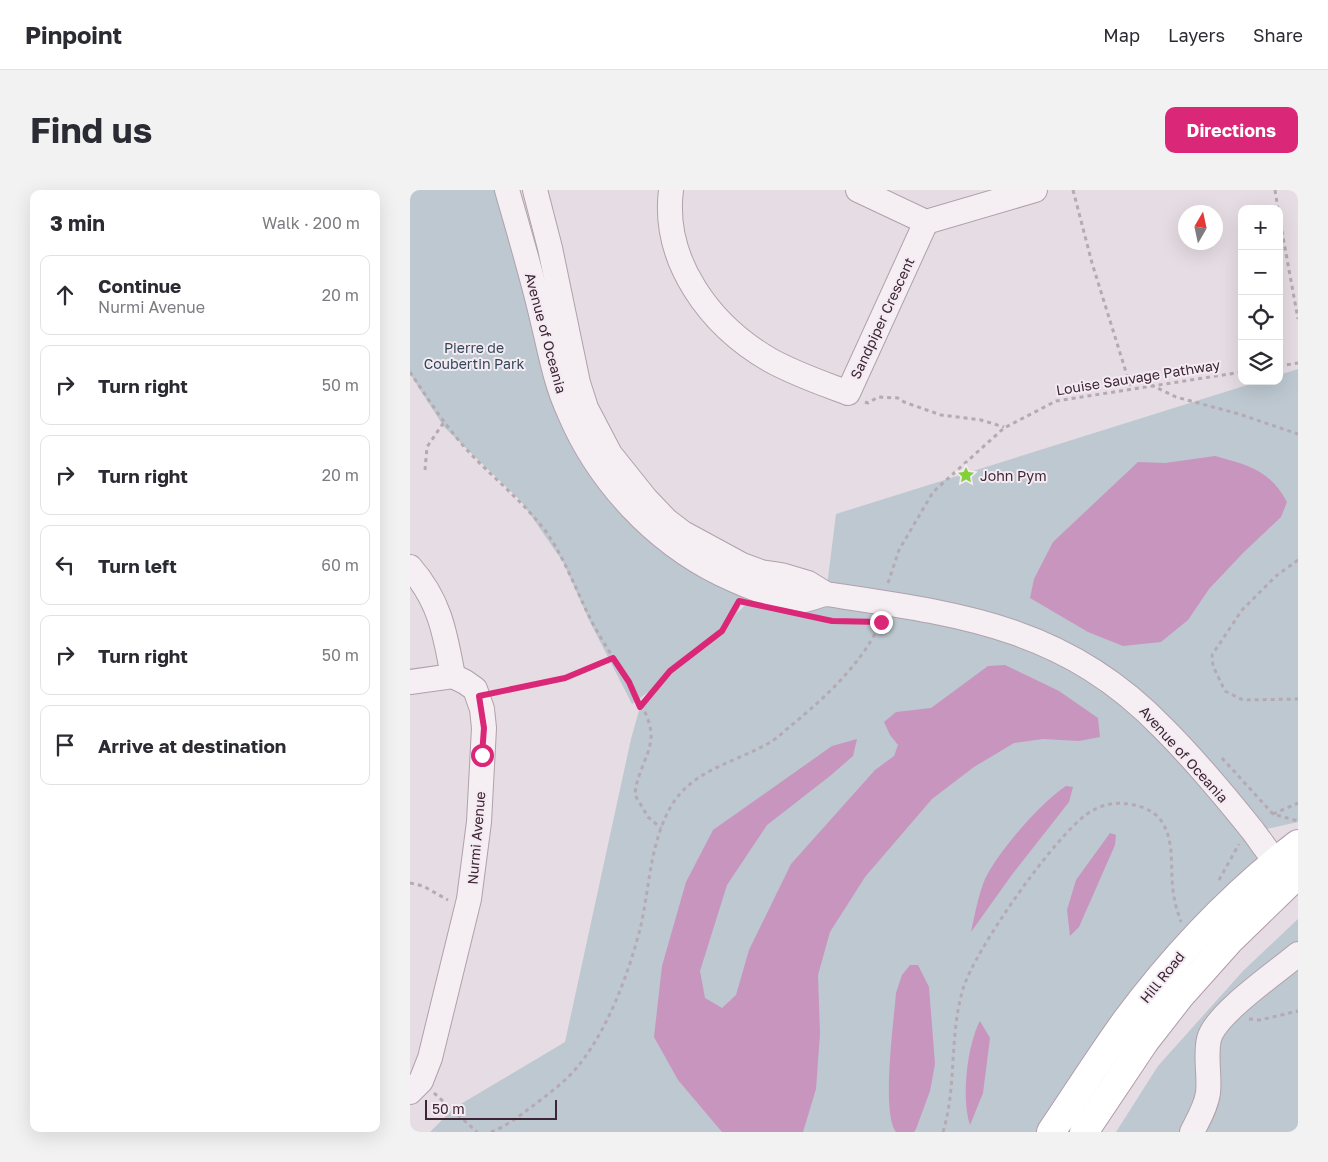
<!DOCTYPE html>
<html lang="en">
<head>
<meta charset="utf-8">
<style>
  :root { --surface:#fff; --page:#f2f2f3; --text:#2b2b33; --muted:#7c7c81; --line:#e1e1e2; --accent:#db2777 }
  body { margin:0; font-family:"Golos Text",sans-serif; background:var(--page); color:var(--text) }
  .controls { position:absolute; right:15px; top:15px; display:grid; overflow:hidden; border-radius:10px; box-shadow:0 5px 20px #0002 }
  .controls button { width:45px; height:45px; display:grid; place-items:center; padding:0; border:0; border-bottom:1px solid var(--line); background:var(--surface); color:var(--text); font:25px sans-serif }
  .compass { position:absolute; left:768px; top:15px; width:45px; height:45px; border-radius:50%; background:var(--surface); box-shadow:0 5px 20px #0002; rotate:9deg }
  .scale { position:absolute; left:15px; bottom:12px; width:132px; box-sizing:border-box; padding-left:5px; border:2px solid #3d2535; border-top:0; font-size:14px; line-height:18px; white-space:nowrap; color:#3d2535; -webkit-text-stroke:4px #f4ebf2; paint-order:stroke }
  .stop { position:absolute; width:15px; height:15px; margin:-11px; border:4px solid #db2777; border-radius:50%; background:#fff }
  .stop.end { background:#db2777; border-color:#fff; box-shadow:0 1px 5px #0008 }
  .list { margin:0; padding:0; list-style:none }
  h2 { display:flex; justify-content:space-between; align-items:center; height:65px; margin:0; padding:0 20px; font-size:21px }
  h2 small { font-size:16px; font-weight:400; color:var(--muted) }
  .list li { display:grid; grid-template-columns:32px 1fr auto; gap:15px; align-items:center; box-sizing:border-box; height:80px; margin:0 10px 10px; padding:0 10px; border:1px solid var(--line); border-radius:10px }
  .list b { display:block; font-size:19px; white-space:nowrap }
  .list p { margin:0; font-size:16px; white-space:nowrap; color:var(--muted) }
  .list em { font-size:16px; font-style:normal; color:var(--muted) }
  .icon { flex:none; width:28px; height:28px; fill:none; stroke:currentColor; stroke-width:2; stroke-linecap:round; stroke-linejoin:round }
  .map { position:relative; flex:none; width:888px; height:942px; overflow:hidden; border-radius:10px }
  header { display:flex; align-items:center; gap:30px; box-sizing:border-box; height:70px; padding:0 25px; background:var(--surface); border-bottom:1px solid var(--line) }
  header strong { font-size:24px }
  nav { display:flex; gap:28px; margin-inline-start:auto; font-size:18px }
  .intro { display:flex; align-items:center; justify-content:space-between; box-sizing:border-box; height:120px; padding:0 30px }
  h1 { margin:0; font-size:35px }
  .button { padding:12px 22px; border-radius:10px; background:var(--accent); color:#fff; font-size:18px; font-weight:700 }
  main { display:flex; gap:30px; padding:0 30px }
  aside { flex:1; background:var(--surface); border-radius:10px; box-shadow:0 5px 20px #0002 }
  .map>svg:first-child { display:block }
</style>
</head>
<body>
<header>
<strong>Pinpoint</strong>
<nav><a>Map</a><a>Layers</a><a>Share</a></nav>
</header>
<div class="intro"><h1>Find us</h1><a class="button">Directions</a></div>
<main>
<aside>
<h2>3 min<small>Walk · 200 m</small></h2>
<ul class="list">
<li><svg class="icon" aria-label="ahead" viewBox="0 0 24 24"><path d="M12 20V5M6 11l6-6 6 6"/></svg><div><b>Continue</b><p>Nurmi Avenue</p></div><em>20 m</em></li>
<li><svg class="icon" aria-label="right" viewBox="0 0 24 24"><path d="M7 20v-9h11M14 6l5 5-5 5"/></svg><div><b>Turn right</b></div><em>50 m</em></li>
<li><svg class="icon" aria-label="right" viewBox="0 0 24 24"><path d="M7 20v-9h11M14 6l5 5-5 5"/></svg><div><b>Turn right</b></div><em>20 m</em></li>
<li><svg class="icon" aria-label="left" viewBox="0 0 24 24"><path d="M17 20v-9H6M10 6l-5 5 5 5"/></svg><div><b>Turn left</b></div><em>60 m</em></li>
<li><svg class="icon" aria-label="right" viewBox="0 0 24 24"><path d="M7 20v-9h11M14 6l5 5-5 5"/></svg><div><b>Turn right</b></div><em>50 m</em></li>
<li><svg class="icon" aria-label="arrive" viewBox="0 0 24 24"><path d="M6 21V4h12l-3 4 3 4H6"/></svg><div><b>Arrive at destination</b></div></li>
</ul>
</aside>
<div class="map">
<svg width="888" height="942" viewBox="0 0 888 942">
  <rect width="100%" height="100%" fill="#e6dce3"/>
  <g fill="#bdc8d1">
    <path d="M0 0H84L110 66 134 190 149 229 165 258 226 338 246 357 294 390 336 406 329 415 330 417 327 423 350 401 416 404 426 324 850 191H869V185L888 179V632L843 642 865 672 634 942H20L44 918 155 852 221 549 230 517 244 503 238 502 222 514 180 432 153 372 111 311 34 237 0 184Z"/>
    <path d="M888 729V942H706L748 876 833 781Z"/>
  </g>
  <g fill="#c895be">
    <path d="M805 266C838 275 860 280 877 312L871 327 833 363 799 399 778 430 751 452 713 456 678 442 620 408 624 389 643 352 728 272 755 273Z"/>
    <path d="M595 475 649 501 688 528 690 547 669 551 633 549 604 553 564 577 522 609 455 687 420 742 408 785 410 844 406 899 393 942H312L268 890 244 847 252 776 276 692 303 640 422 556 447 549 443 566 420 586 357 635 317 695 290 781 295 808 312 818 326 805 339 760 381 674 465 580 484 566 488 555 480 545 474 532 486 522 521 518 578 476Z"/>
    <path d="M656 596 663 597 659 612 601 686 561 742C565 724 568 706 575 689 589 661 629 614 656 596Z"/>
    <path d="M700 643 706 645 705 655 669 737 660 746 657 720 666 690Z"/>
    <path d="M500 775H508L519 797 525 874 520 901 506 939 504 942H486C471 923 484 830 486 803L492 785Z"/>
    <path d="M570 831 580 848 573 903 560 935C551 909 557 855 570 831Z"/>
  </g>
  <g fill="none" stroke-linecap="round" stroke-linejoin="round">
    <g stroke="#b0a1ab" stroke-width="26">
      <g id="minor">
        <path d="M97 0C109 42 122 85 132 128 140 160 145 192 159 222 188 291 244 351 311 384 332 394 371 411 394 410 401 409 409 405 416 404"/>
        <path d="M125 0 140 58 168 193 176 218 200 264 236 309 256 330 273 343 332 375 351 382 371 385 398 393 416 404C548 424 655 436 753 538 785 570 815 606 843 641 854 656 865 672 877 686"/>
        <path d="M261 0C252 72 301 136 360 170 385 184 412 193 438 203L516 32"/>
        <path d="M448 0 516 32 625 0"/>
        <path d="M0 377C30 411 35 443 43 486L55 492 65 499 72 519 74 538 69 632 59 709 20 868 11 891 0 902"/>
        <path d="M0 492 43 486"/>
        <path d="M782 942C788 930 796 917 798 903 800 885 795 867 799 849 805 824 867 782 888 764"/>
      </g>
    </g>
    <g stroke="#b29bac" stroke-width="30">
      <g id="major">
        <path d="M641 942C666 905 690 867 716 831 765 765 823 704 888 654"/>
        <path d="M674 942 735 851 770 806 820 750 888 684"/>
      </g>
    </g>
    <g stroke="#b6aab2" stroke-width="3" stroke-dasharray="4 4" stroke-linecap="butt">
      <path d="M663 0 682 73 721 198"/>
      <path d="M865 0 868 19"/>
      <path d="M869 25 888 129"/>
      <path d="M869 176 888 173"/>
      <path d="M0 182C18 209 36 237 58 261 84 289 114 312 137 343 154 368 165 397 178 424 186 441 197 457 206 473 217 493 240 521 241 544 242 563 226 583 225 605L238 627 251 638"/>
      <path d="M741 195 766 207 829 224 888 244"/>
      <path d="M455 212 458 213 468 207 488 208 494 212 531 225 571 230 594 237"/>
      <path d="M15 280 17 257 34 232"/>
      <path d="M888 370 866 386 832 420 802 465 803 476 815 501 833 510 888 509"/>
      <path d="M478 393 489 360 523 302 594 238 646 211 832 182"/>
      <path d="M407 429 453 432"/>
      <path d="M87 503 155 488 203 468"/>
      <path d="M230 517 261 481 312 441 329 413"/>
      <path d="M812 568 863 624 888 631"/>
      <path d="M863 624 888 613"/>
      <path d="M809 690 829 654"/>
      <path d="M0 693 13 696 38 710"/>
      <path d="M839 829 850 830 888 821"/>
      <path d="M24 903 67 942"/>
      <path d="M81 942C95 937 108 927 120 918 132 909 144 900 155 890 193 855 219 784 231 735 240 694 240 655 260 618 281 580 324 573 359 553 368 548 375 540 383 534 418 505 452 473 471 432"/>
      <path d="M533 942C547 896 539 846 553 799 564 761 644 647 677 624 691 614 707 611 724 615 734 617 746 622 752 632 766 654 759 682 764 706 765 715 768 723 771 732"/>
    </g>
    <use href="#minor" stroke="#f5eef3" stroke-width="24"/>
    <use href="#major" stroke="#fff" stroke-width="28"/>
  </g>
  <g fill="none" stroke-linecap="round" stroke-linejoin="round">
    <path stroke="#db2777" stroke-width="6" d="M72 565 74 538 69 506 155 488 203 468 219 492 230 517 260 481 312 441 329 411 422 431 471 432"/>
  </g>
  <defs>
    <g id="sight-bare" transform="scale(1.35)"><path d="M0-6L1.8-2.2L6-1.7L2.9 1.2L3.7 5.4L0 3.3L-3.7 5.4L-2.9 1.2L-6-1.7L-1.8-2.2Z" fill="#82d03c" stroke="#f4ebf2" stroke-width="2.5" paint-order="stroke"/></g>
  </defs>
  <g fill-rule="evenodd">
    <use href="#sight-bare" x="556" y="285"/>
  </g>
  <g text-anchor="middle" dominant-baseline="central" stroke-width="4" stroke-linejoin="round" paint-order="stroke">
    <g font-size="14" fill="#3d2535" stroke="#f4ebf2">
      <text transform="translate(472 128) rotate(-65)">Sandpiper Crescent</text>
      <text transform="translate(136 143) rotate(75)">Avenue of Oceania</text>
      <text transform="translate(728 187) rotate(-9)">Louise Sauvage Pathway</text>
      <text transform="translate(774 564) rotate(48)">Avenue of Oceania</text>
      <text transform="translate(66 648) rotate(-85)">Nurmi Avenue</text>
      <text transform="translate(752 787) rotate(-51)">Hill Road</text>
    </g>
    <g font-size="14" fill="#324659" stroke="#f4ebf2">
      <text x="64" y="157">Pierre de<tspan x="64" dy="16">Coubertin Park</tspan></text>
    </g>
    <g font-size="14" fill="#3d2535" stroke="#f4ebf2" text-anchor="start">
      <text x="570" y="285">John Pym</text>
    </g>
  </g>
</svg>
<div class="controls">
<button>+</button>
<button>−</button>
<button><svg class="icon" aria-label="locate" viewBox="0 0 24 24"><circle cx="12" cy="12" r="6"/><path d="M12 2v4M12 18v4M2 12h4M18 12h4"/></svg></button>
<button><svg class="icon" aria-label="layers" viewBox="0 0 24 24"><path d="M12 4l9 5-9 5-9-5zM3 14l9 5 9-5"/></svg></button>
</div>
<svg class="compass" viewBox="-18 -18 36 36"><path d="M0-13l5 13h-10z" fill="#e53935"/><path d="M0 13l5-13h-10z" fill="#7c7c81"/></svg>
<div class="scale">50 m</div>
<div class="stop" style="left:72px;top:565px"></div>
<div class="stop end" style="left:471px;top:432px"></div>
</div>
</main>
</body>
</html>
